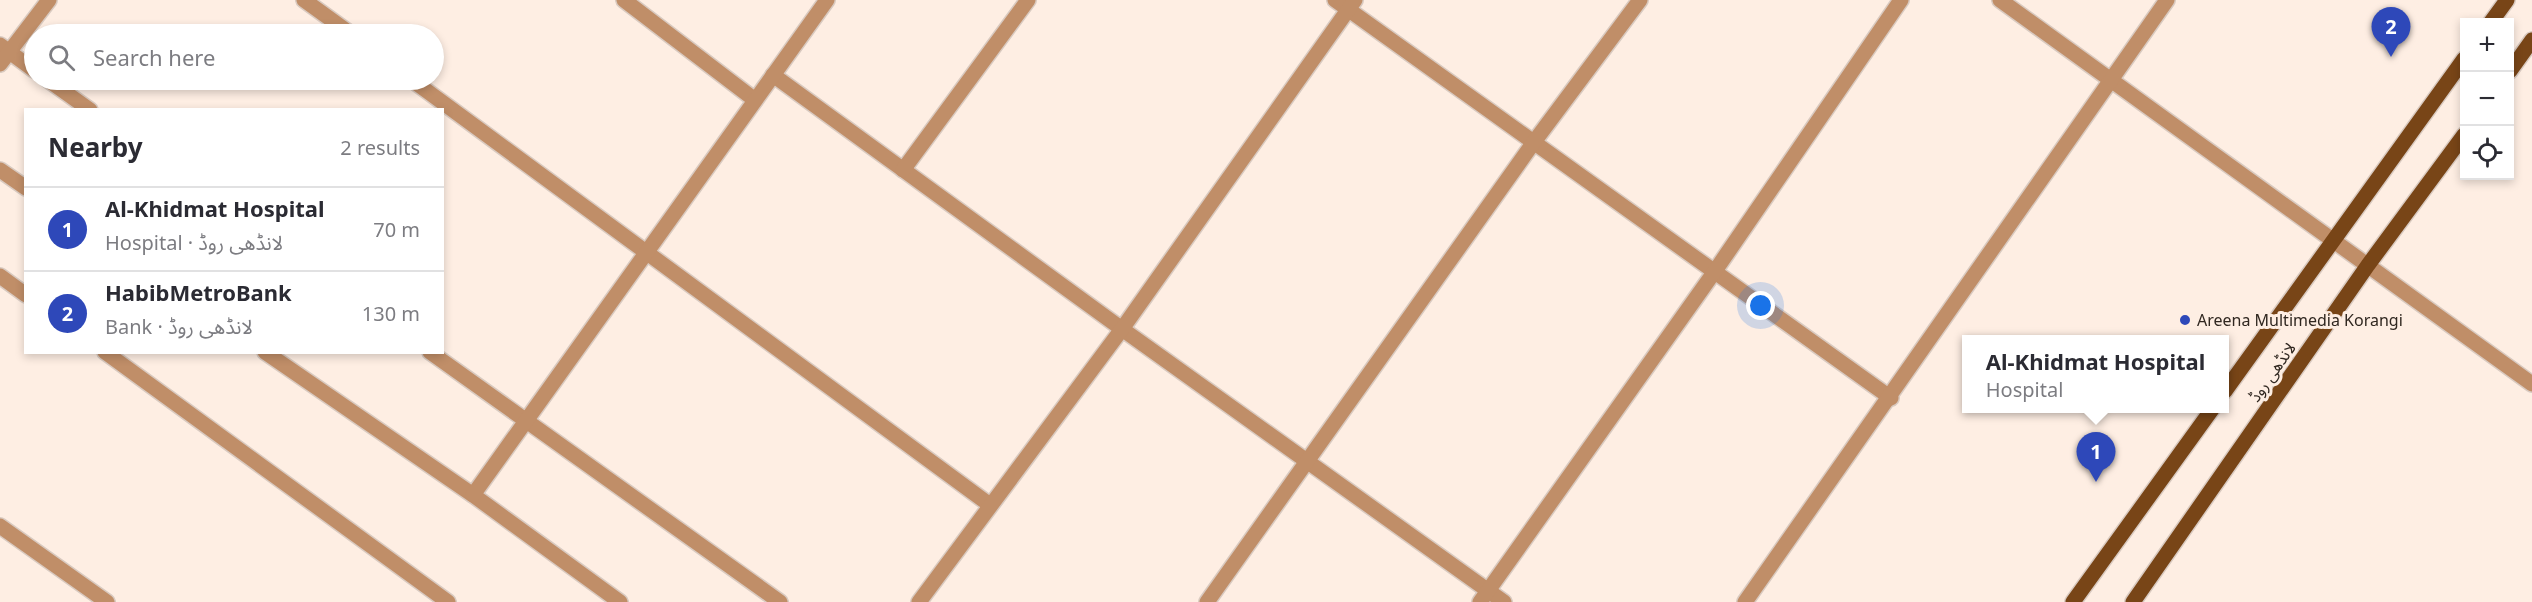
<!DOCTYPE html>
<html lang="en">
<head>
<meta charset="utf-8">
<style>
  :root { --surface:#fff; --page:#f2f2f3; --text:#2b2b33; --muted:#7c7c81; --line:#e1e1e2; --accent:#2e48b9 }
  body { margin:0; font-family:"Noto Sans","Noto Sans Arabic",sans-serif; background:var(--page); color:var(--text) }
  .controls { position:absolute; right:18px; top:18px; display:grid; overflow:hidden; border-radius:0px; box-shadow:0 3px 9px #0003 }
  .controls button { width:54px; height:54px; display:grid; place-items:center; padding:0; border:0; border-bottom:2px solid var(--line); background:var(--surface); color:var(--text); font:30px sans-serif }
  .you { position:absolute; left:1761px; top:306px; width:21px; height:21px; margin:-15px; border:4px solid #fff; border-radius:50%; background:#1a73e8; box-shadow:0 0 0 9px #1a73e833 }
  .badge { display:grid; place-items:center; width:39px; height:39px; border-radius:50%; background:var(--accent); color:#fff; font-size:20px; font-weight:700 }
  .pin { position:absolute; translate:-50% -50px; filter:drop-shadow(0 2px 3px #0008) }
  .pin::after { content:''; position:absolute; top:32px; width:21px; height:18px; background:inherit; clip-path:polygon(0 0,100% 0,50% 100%) }
  .popup { position:absolute; left:1962px; top:335px; width:267px; height:78px; box-sizing:border-box; display:grid; place-content:center; border-radius:0px; background:var(--surface); filter:drop-shadow(0 2px 4px #0005); font-size:20px; white-space:nowrap; color:var(--muted) }
  .popup b { font-size:22px; color:var(--text) }
  .popup::after { content:''; position:absolute; left:50%; top:100%; margin-left:-12px; border:12px solid transparent; border-top-color:var(--surface) }
  .list { margin:0; padding:0; list-style:none }
  h2 { display:flex; justify-content:space-between; align-items:center; height:78px; margin:0; padding:0 24px; font-size:26px }
  h2 small { font-size:20px; font-weight:400; color:var(--muted) }
  .list li { display:grid; grid-template-columns:39px 1fr auto; gap:18px; align-items:center; box-sizing:border-box; height:84px; padding:0 24px; border-top:2px solid var(--line) }
  .list b { display:block; font-size:22px; white-space:nowrap }
  .list p { margin:0; font-size:20px; white-space:nowrap; color:var(--muted) }
  .list em { font-size:20px; font-style:normal; color:var(--muted) }
  .icon { flex:none; width:33px; height:33px; fill:none; stroke:currentColor; stroke-width:2; stroke-linecap:round; stroke-linejoin:round }
  .map { position:relative; flex:none; width:2532px; height:602px; overflow:hidden }
  .search { position:absolute; background:var(--surface); box-shadow:0 3px 9px #0003; left:24px; top:24px; width:420px; height:66px; display:flex; align-items:center; gap:15px; box-sizing:border-box; padding:0 21px; border-radius:33px; color:var(--muted); font-size:22px }
  .panel { position:absolute; background:var(--surface); box-shadow:0 3px 9px #0003; left:24px; top:108px; width:420px; height:246px; border-radius:0px }
  .map>svg:first-child { display:block }
</style>
</head>
<body>
<div class="map">
<svg width="2532" height="602" viewBox="0 0 2532 602">
  <rect width="100%" height="100%" fill="#feeee3"/>
  <g fill="none" stroke-linecap="round" stroke-linejoin="round">
    <g stroke="#d9cac0" stroke-width="18">
      <g id="minor">
        <path d="M304 0 351 34"/>
        <path d="M624 0 755 100"/>
        <path d="M1335 0 1891 398"/>
        <path d="M2000 0 2532 384"/>
        <path d="M0 45 34 70"/>
        <path d="M0 64 49 0"/>
        <path d="M773 75 1122 329 1504 602"/>
        <path d="M48 80 90 110"/>
        <path d="M412 80 990 505"/>
        <path d="M0 170 26 188"/>
        <path d="M903 170 1028 0"/>
        <path d="M0 276 26 295"/>
        <path d="M105 352 448 602"/>
        <path d="M265 352 473 495 620 602"/>
        <path d="M430 352 780 602"/>
        <path d="M473 495 827 0"/>
        <path d="M0 526 107 602"/>
        <path d="M919 602 1122 329 1355 0"/>
        <path d="M1207 602 1534 142 1640 0"/>
        <path d="M1480 602 1715 271 1901 0"/>
        <path d="M1745 602 2167 0"/>
      </g>
    </g>
    <g stroke="#d9cac0" stroke-width="18">
      <g id="major">
        <path d="M2491 22 2507 0"/>
        <path d="M2510 71 2532 40"/>
        <path d="M2225 391 2464 59"/>
        <path d="M2073 602 2213 408"/>
        <path d="M2133 602 2368 265 2464 135"/>
      </g>
    </g>
    <use href="#minor" stroke="#c08e68" stroke-width="15"/>
    <use href="#major" stroke="#784517" stroke-width="15"/>
  </g>
  <circle fill="#2e48b9" stroke="#feeee3" stroke-width="2" cx="2185" cy="320" r="6"/>
  <g text-anchor="middle" dominant-baseline="central" stroke-width="6" stroke-linejoin="round" paint-order="stroke">
    <g font-size="16" fill="#302720" stroke="#feeee3" text-anchor="start">
      <text x="2197" y="320">Areena Multimedia Korangi</text>
    </g>
    <g font-size="16" fill="#302720" stroke="#feeee3">
      <text transform="translate(2272 372) rotate(-55)">لانڈھی روڈ</text>
    </g>
  </g>
</svg>
<div class="controls">
<button>+</button>
<button>−</button>
<button><svg class="icon" aria-label="locate" viewBox="0 0 24 24"><circle cx="12" cy="12" r="6"/><path d="M12 2v4M12 18v4M2 12h4M18 12h4"/></svg></button>
</div>
<div class="you"></div>
<div class="pin badge" style="left:2096px;top:482px">1</div>
<div class="popup"><b>Al-Khidmat Hospital</b>Hospital</div>
<div class="pin badge" style="left:2391px;top:57px">2</div>
<div class="search"><svg class="icon" aria-label="search" viewBox="0 0 24 24"><circle cx="10" cy="10" r="6"/><path d="M15 15l6 6"/></svg>Search here</div>
<section class="panel">
<h2>Nearby<small>2 results</small></h2>
<ul class="list">
<li><span class="badge">1</span><div><b>Al-Khidmat Hospital</b><p>Hospital · لانڈھی روڈ</p></div><em>70 m</em></li>
<li><span class="badge">2</span><div><b>HabibMetroBank</b><p>Bank · لانڈھی روڈ</p></div><em>130 m</em></li>
</ul>
</section>
</div>
</body>
</html>
